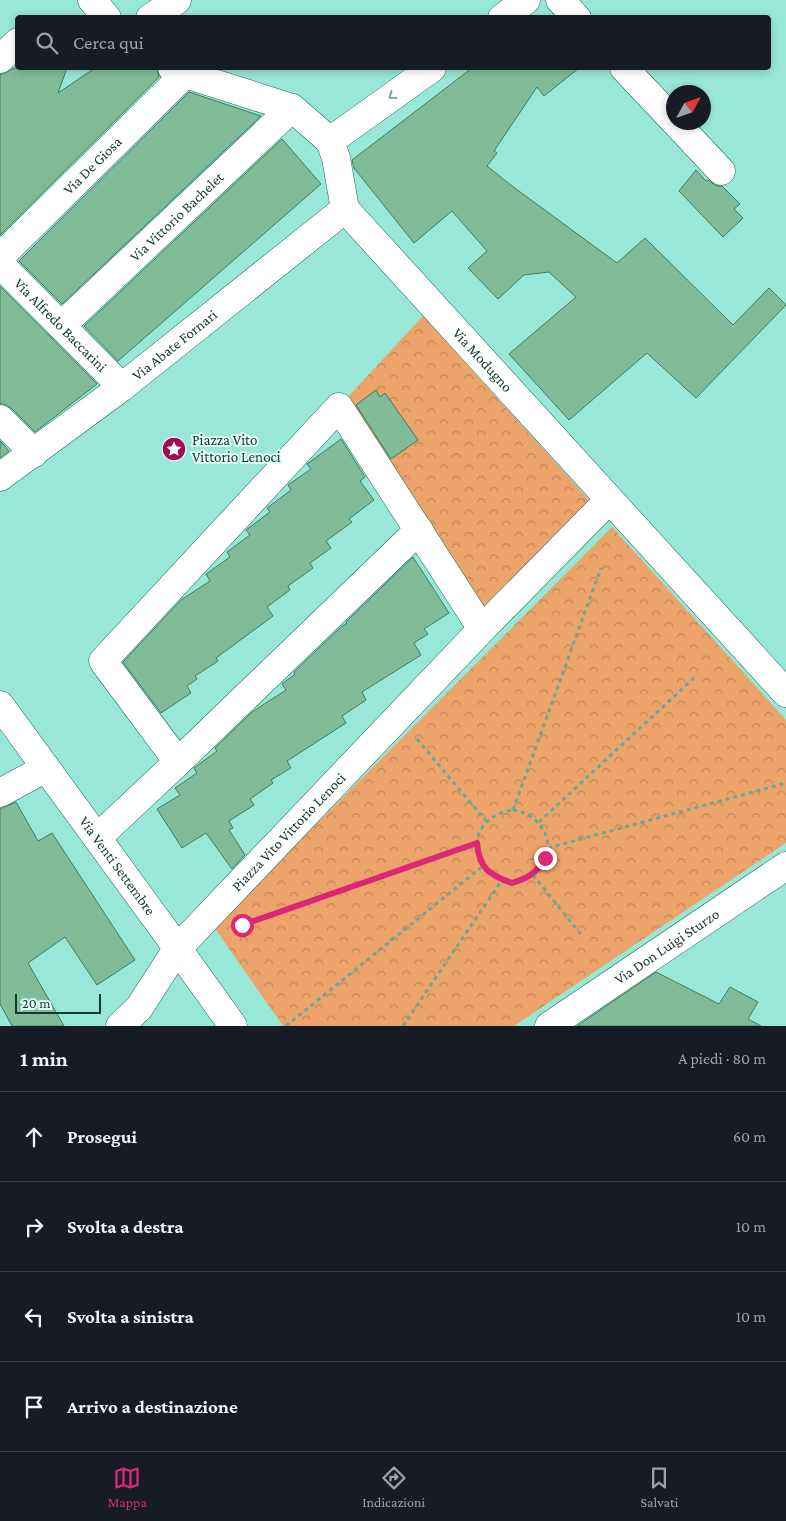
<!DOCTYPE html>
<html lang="it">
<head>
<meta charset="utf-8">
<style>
  :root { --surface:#171b24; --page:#20242c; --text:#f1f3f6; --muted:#9ea1a6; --line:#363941; --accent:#db2777 }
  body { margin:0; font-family:"Crimson Pro",serif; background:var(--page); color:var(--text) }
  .compass { position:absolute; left:666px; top:85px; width:45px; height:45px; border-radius:50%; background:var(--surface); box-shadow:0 2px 8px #0003; rotate:50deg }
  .scale { position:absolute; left:15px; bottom:12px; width:86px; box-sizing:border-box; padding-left:5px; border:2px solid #173731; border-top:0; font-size:14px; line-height:18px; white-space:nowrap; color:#173731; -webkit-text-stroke:4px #e0fdf6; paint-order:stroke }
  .stop { position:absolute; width:15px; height:15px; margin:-11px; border:4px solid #db2777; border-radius:50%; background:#fff }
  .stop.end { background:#db2777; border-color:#fff; box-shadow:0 1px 5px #0008 }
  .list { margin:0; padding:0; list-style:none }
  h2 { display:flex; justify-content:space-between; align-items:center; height:65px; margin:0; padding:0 20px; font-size:21px }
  h2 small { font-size:16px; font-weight:400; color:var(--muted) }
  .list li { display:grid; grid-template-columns:32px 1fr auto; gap:15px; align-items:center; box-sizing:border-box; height:90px; padding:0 20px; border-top:1px solid var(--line) }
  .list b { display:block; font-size:19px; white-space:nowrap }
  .list em { font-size:16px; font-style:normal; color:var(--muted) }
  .icon { flex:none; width:28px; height:28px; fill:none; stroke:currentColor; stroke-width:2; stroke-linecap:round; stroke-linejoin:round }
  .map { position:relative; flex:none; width:786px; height:1026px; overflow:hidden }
  .search { position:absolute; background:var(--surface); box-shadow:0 2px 8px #0003; left:15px; right:15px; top:15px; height:55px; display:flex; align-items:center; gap:12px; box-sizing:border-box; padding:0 18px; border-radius:5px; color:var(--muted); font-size:19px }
  .sheet { height:425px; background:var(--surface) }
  nav { display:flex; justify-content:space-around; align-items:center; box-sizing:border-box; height:70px; border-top:1px solid var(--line); background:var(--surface); font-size:14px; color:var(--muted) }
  nav a { display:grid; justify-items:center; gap:2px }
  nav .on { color:var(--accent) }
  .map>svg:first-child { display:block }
</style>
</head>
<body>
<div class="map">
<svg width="786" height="1026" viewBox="0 0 786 1026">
  <defs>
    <pattern id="park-crowns" width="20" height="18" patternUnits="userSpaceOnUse" patternTransform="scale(1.25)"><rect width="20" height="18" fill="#eda46a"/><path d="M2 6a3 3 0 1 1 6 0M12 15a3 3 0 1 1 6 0" fill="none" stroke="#bf8658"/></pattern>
  </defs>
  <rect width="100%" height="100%" fill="#99e7d6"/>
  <g fill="url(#park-crowns)">
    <path d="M423 316 592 503 483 615 345 400Z"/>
    <path d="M612 527 786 720V843L514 1026H283L214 927Z"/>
  </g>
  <g fill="#80bc9a" stroke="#407c5c">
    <path d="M14 68H67L58 93 95 68H157L159 77 0 235V74H4Z"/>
    <path d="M472 68H579L544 96 537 87 494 151 497 153 487 166 512 186 617 263 645 238 733 325 769 288 786 305 696 398 647 353 569 420 509 354 576 297 549 272 524 275 498 299 468 268 487 251 452 211 414 243 354 168 352 160Z"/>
    <path d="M189 92 261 116 62 304 19 261Z"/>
    <path d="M282 139 321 184 118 361 84 326Z"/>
    <path d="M696 170 706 181 708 180 716 186H722L740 204 734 209 743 218 723 237 679 191Z"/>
    <path d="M0 286 97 384 35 432 11 408 4 404H0Z"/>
    <path d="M376 390 380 397 385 393 418 440 391 459 356 405Z"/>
    <path d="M341 439 365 477 360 481 374 500 349 519 352 522 326 541 331 548 310 563 313 568 288 586 290 590 267 607 273 616 216 658 218 661 195 676 197 679 187 686 191 693 161 713 123 662 181 600 210 581 206 574 230 557 227 552 250 535 246 530 270 512 267 508 291 490 288 485 311 469 307 464Z"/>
    <path d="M0 441 9 451 0 458Z"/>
    <path d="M413 557 449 613 424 629 428 634 414 643 421 655 362 692 366 700 342 716 346 723 287 761 291 768 271 780 273 783 250 799 254 805 229 821 233 828 229 830 245 855 232 869 206 833 182 848 157 809 180 795 175 788 197 773 194 768 217 751 215 748 252 712 286 690 282 684 295 674 294 672 341 627 347 623 346 622Z"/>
    <path d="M16 802 38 841 52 833 135 960 97 985 65 937 28 963 64 1026H12L0 1004V809Z"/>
    <path d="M656 972 719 1004 730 987 758 1002 748 1019 761 1026H577Z"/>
  </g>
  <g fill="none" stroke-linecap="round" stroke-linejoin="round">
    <g stroke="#12695b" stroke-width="29">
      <g id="minor">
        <path d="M92 0 107 18"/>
        <path d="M560 0 577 18"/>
        <path d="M150 18 177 0"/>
        <path d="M502 18 526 0"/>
        <path d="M0 59 18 42"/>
        <path id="s1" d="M172 68 185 74 292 108 330 141 336 158 345 209 786 693"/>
        <path d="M624 68 674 121"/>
        <path d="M675 122 721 171"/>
        <path d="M330 141 432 68"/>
        <path id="s2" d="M0 257 185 74"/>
        <path id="s3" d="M0 264 122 387"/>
        <path id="s4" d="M61 326 292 108"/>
        <path d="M0 419 34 453"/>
        <path id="s5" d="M0 477 122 387 345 209"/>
        <path id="s6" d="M0 705 165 931 233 1026"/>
        <path d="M178 762 419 530"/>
        <path d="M0 793 46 768"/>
        <path d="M97 838 178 762 103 661 339 407 482 629"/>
        <path id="s7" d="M120 1026 139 1008 177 949 482 629 609 500"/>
        <path id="s8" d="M549 1026 786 866"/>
      </g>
    </g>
    <g stroke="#6aa89b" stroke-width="3" stroke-dasharray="4 4" stroke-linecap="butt">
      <path d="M417 739 486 821"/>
      <path d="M513 810 601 568"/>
      <path d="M513 810C546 815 561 852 534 874 527 879 519 881 512 883 504 881 496 878 490 873 463 850 479 814 513 810Z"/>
      <path d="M539 822 695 677"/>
      <path d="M548 848 786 783"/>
      <path d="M533 875 583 937"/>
      <path d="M239 925 477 843"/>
      <path d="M286 1026 483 866"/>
      <path d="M403 1026 502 880"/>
    </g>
    <use href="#minor" stroke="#fff" stroke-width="28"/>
  </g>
  <defs><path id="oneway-chevron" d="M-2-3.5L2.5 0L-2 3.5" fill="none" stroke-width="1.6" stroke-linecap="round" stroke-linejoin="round" transform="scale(1.25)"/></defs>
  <use stroke="#8b9b98" href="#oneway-chevron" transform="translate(392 96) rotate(144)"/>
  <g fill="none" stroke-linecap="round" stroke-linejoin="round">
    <path stroke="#db2777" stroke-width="6" d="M242 925 477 843C479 868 489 875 512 883 528 878 537 873 545 858"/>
  </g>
  <defs>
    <g id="sight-disc" transform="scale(1.25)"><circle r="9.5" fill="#9e0c56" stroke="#e0fdf6"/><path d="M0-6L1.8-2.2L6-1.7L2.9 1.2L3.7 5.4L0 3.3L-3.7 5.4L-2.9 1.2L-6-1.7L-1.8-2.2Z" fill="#fff"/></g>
  </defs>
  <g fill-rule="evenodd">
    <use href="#sight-disc" x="174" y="449"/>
  </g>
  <g text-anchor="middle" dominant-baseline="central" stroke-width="4" stroke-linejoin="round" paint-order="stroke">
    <g font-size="15" fill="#173731" stroke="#e0fdf6">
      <text stroke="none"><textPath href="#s2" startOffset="130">Via De Giosa</textPath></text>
      <text stroke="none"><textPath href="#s4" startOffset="159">Via Vittorio Bachelet</textPath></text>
      <text stroke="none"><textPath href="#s3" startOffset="86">Via Alfredo Baccarini</textPath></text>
      <text stroke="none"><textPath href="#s5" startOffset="219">Via Abate Fornari</textPath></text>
      <text stroke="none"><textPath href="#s1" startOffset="451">Via Modugno</textPath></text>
      <text stroke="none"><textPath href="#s7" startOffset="258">Piazza Vito Vittorio Lenoci</textPath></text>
      <text stroke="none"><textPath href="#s6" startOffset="199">Via Venti Settembre</textPath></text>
      <text stroke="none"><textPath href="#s8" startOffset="142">Via Don Luigi Sturzo</textPath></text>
    </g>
    <g font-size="15" fill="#173731" stroke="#e0fdf6" text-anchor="start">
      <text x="192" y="440">Piazza Vito<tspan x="192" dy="17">Vittorio Lenoci</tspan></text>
    </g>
  </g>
</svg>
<svg class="compass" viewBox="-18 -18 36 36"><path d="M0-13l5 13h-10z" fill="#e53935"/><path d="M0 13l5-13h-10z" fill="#9ea1a6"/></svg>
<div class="scale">20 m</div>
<div class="stop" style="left:242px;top:925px"></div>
<div class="stop end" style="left:545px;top:858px"></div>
<div class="search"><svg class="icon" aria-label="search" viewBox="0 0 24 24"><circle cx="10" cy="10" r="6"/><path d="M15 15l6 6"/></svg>Cerca qui</div>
</div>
<section class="sheet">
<h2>1 min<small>A piedi · 80 m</small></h2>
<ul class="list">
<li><svg class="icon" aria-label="ahead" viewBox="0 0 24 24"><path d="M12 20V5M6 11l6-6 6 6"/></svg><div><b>Prosegui</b></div><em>60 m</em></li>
<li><svg class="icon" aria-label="right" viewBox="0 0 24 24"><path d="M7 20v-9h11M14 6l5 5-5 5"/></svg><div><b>Svolta a destra</b></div><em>10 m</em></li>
<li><svg class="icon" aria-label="left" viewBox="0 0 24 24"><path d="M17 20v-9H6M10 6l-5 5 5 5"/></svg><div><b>Svolta a sinistra</b></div><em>10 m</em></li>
<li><svg class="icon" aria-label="arrive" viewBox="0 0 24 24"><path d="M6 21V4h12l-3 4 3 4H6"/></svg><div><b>Arrivo a destinazione</b></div></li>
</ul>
</section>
<nav>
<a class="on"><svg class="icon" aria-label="map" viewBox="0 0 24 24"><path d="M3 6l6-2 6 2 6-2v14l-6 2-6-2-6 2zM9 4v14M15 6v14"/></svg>Mappa</a>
<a><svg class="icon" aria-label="directions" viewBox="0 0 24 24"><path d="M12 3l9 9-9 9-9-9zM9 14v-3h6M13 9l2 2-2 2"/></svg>Indicazioni</a>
<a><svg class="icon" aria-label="saved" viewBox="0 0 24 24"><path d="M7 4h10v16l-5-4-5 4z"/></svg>Salvati</a>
</nav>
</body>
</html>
